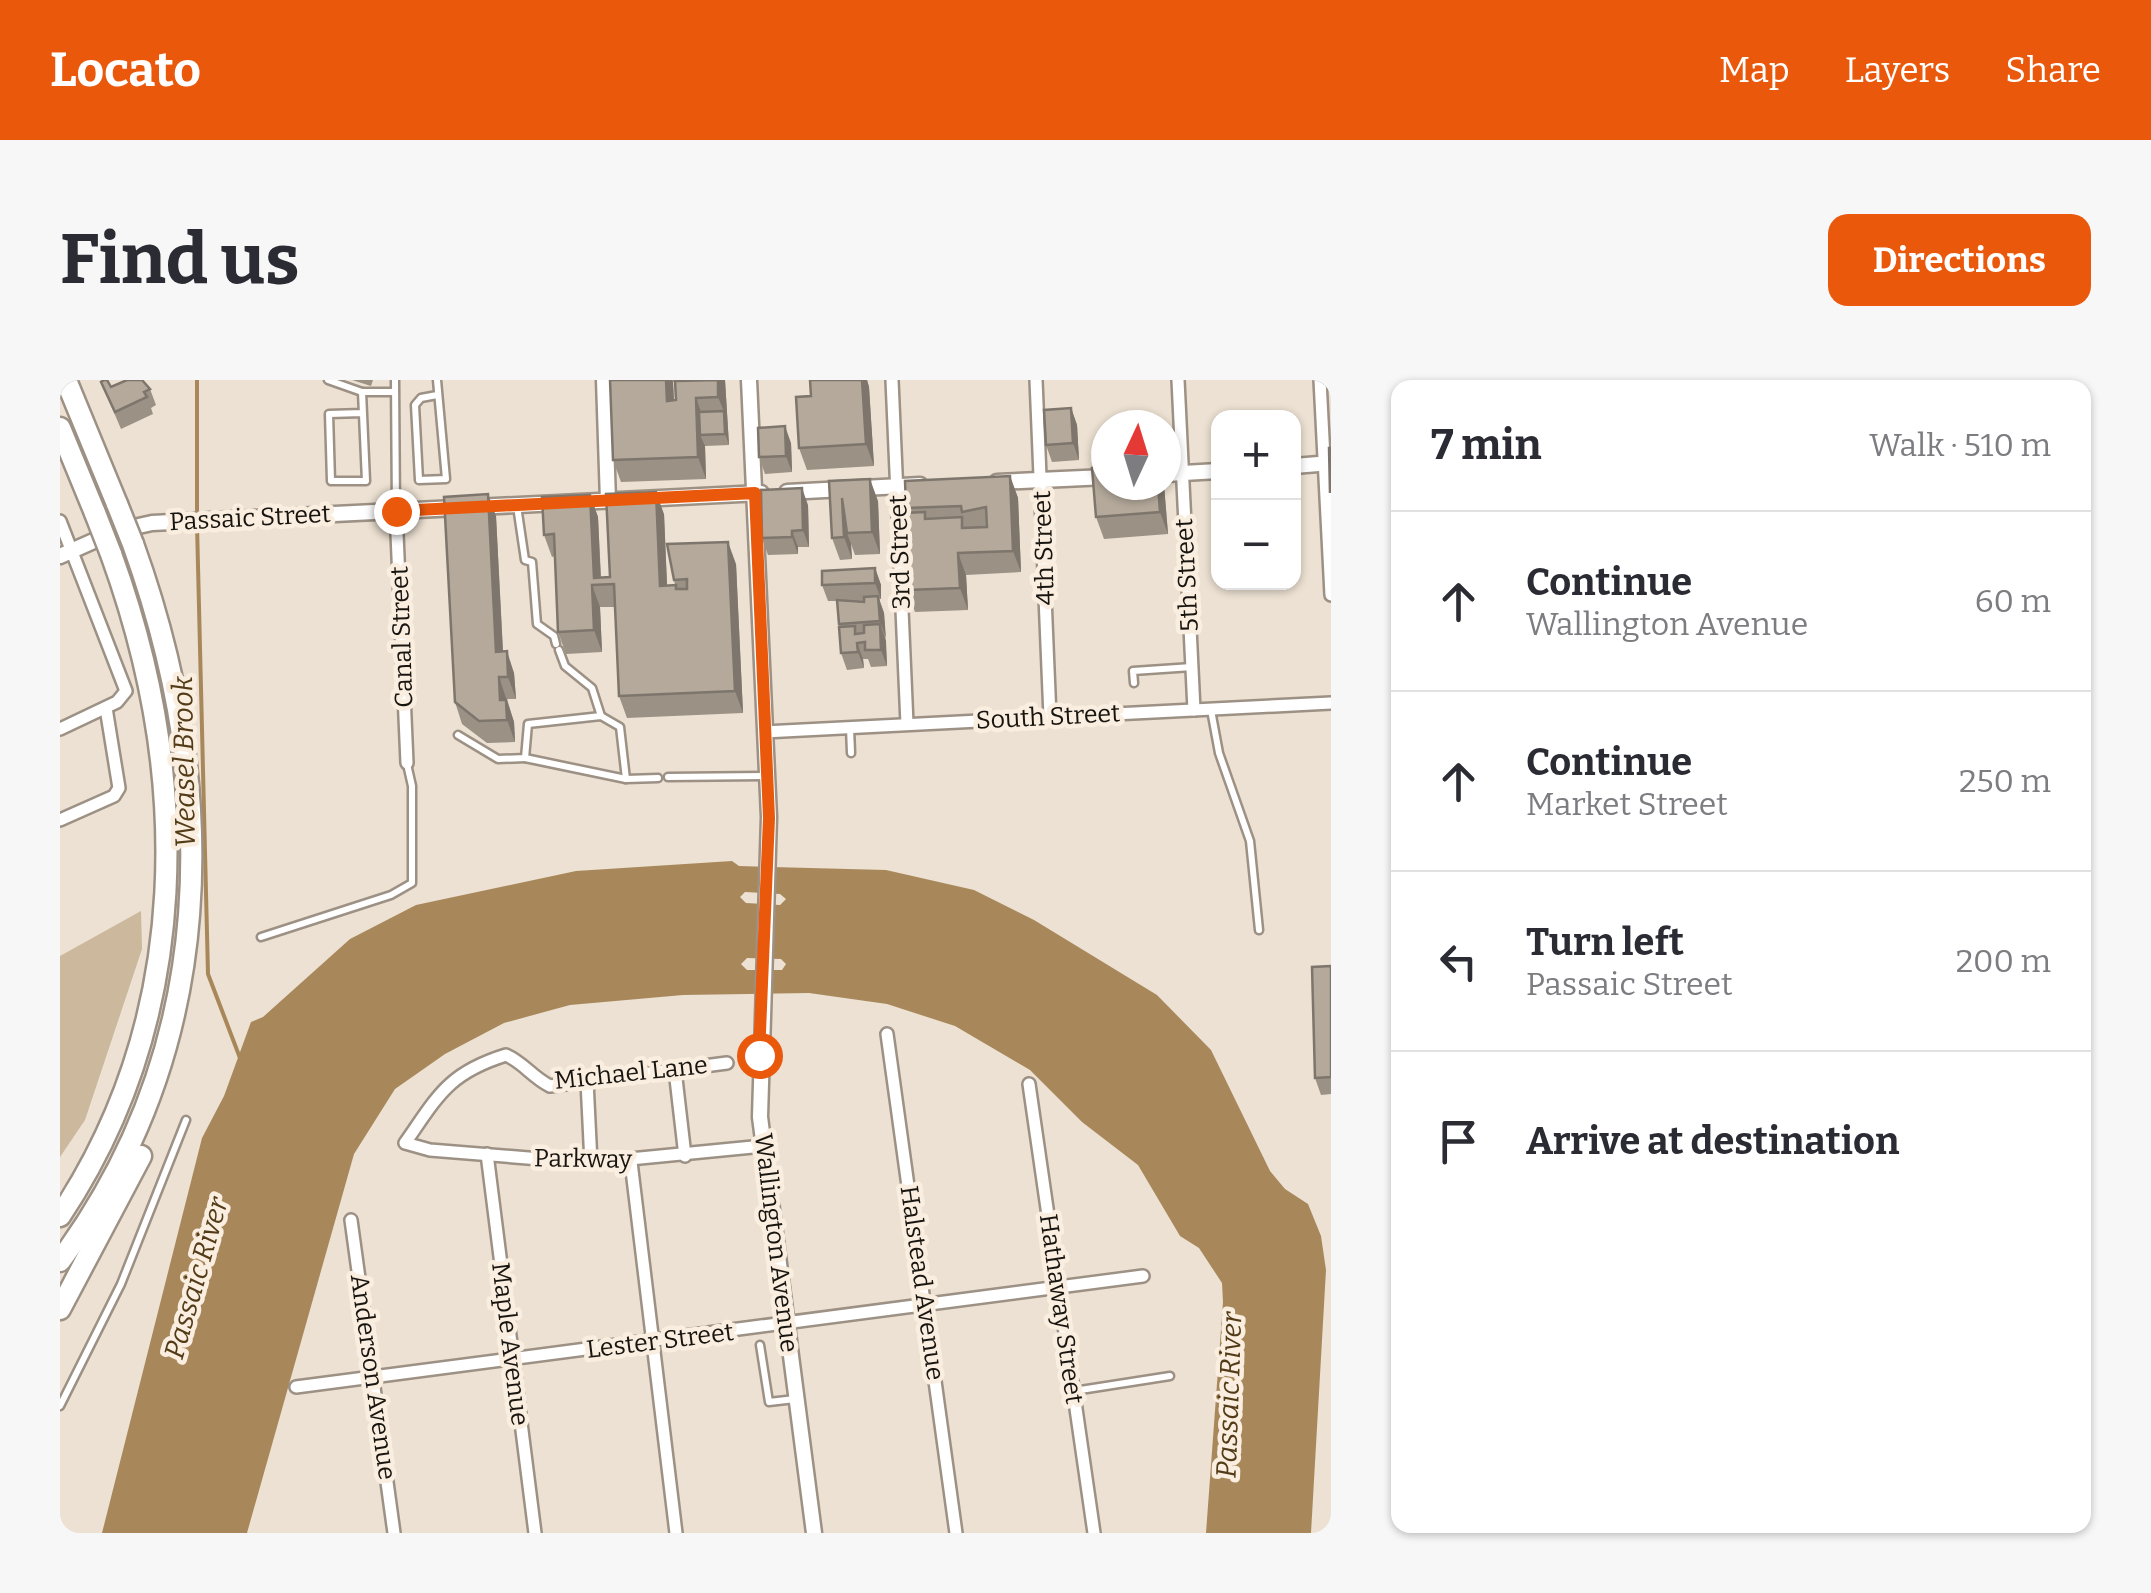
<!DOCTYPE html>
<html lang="en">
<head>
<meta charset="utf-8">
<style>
  :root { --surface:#fff; --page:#f7f7f7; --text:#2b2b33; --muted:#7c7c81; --line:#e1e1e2; --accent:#ea580c }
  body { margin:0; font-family:Bitter,serif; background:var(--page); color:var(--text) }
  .controls { position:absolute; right:30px; top:30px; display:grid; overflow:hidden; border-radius:20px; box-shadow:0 2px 8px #0004 }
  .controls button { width:90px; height:90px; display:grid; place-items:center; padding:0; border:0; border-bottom:2px solid var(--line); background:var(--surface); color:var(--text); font:50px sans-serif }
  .compass { position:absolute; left:1031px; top:30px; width:90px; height:90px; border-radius:50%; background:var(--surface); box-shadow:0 2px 8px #0004; rotate:4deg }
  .stop { position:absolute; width:30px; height:30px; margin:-22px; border:8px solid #ea580c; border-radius:50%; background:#fff }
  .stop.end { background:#ea580c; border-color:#fff; box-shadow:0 2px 10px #0008 }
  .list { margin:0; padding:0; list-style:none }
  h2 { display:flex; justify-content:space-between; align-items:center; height:130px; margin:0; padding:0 40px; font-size:42px }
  h2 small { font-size:32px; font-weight:400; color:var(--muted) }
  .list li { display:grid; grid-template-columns:65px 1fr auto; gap:30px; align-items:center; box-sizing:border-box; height:180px; padding:0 40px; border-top:2px solid var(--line) }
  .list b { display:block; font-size:38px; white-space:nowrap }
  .list p { margin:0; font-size:32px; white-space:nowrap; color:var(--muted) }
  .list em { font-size:32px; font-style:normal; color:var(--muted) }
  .icon { flex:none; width:55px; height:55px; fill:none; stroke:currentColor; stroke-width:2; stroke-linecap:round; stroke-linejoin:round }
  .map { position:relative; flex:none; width:1271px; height:1153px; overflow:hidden; border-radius:20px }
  header { display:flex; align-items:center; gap:60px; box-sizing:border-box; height:140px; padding:0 50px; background:var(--accent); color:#fff }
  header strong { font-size:48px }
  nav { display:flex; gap:55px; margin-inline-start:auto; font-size:35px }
  .intro { display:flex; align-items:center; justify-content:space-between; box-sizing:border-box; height:240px; padding:0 60px }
  h1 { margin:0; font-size:70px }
  .button { padding:25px 45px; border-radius:20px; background:var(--accent); color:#fff; font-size:35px; font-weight:700 }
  main { display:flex; gap:60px; padding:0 60px }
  aside { flex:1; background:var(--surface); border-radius:20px; box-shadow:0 2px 8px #0004 }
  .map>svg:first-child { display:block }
</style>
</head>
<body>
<header>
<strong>Locato</strong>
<nav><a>Map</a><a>Layers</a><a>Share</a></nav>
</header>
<div class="intro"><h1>Find us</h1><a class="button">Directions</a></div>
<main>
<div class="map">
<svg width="1271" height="1153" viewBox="0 0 1271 1153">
  <rect width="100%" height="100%" fill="#ece1d2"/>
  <path fill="#ccb89c" d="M81 531 82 569 25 740 0 777V576Z"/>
  <path fill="#a8885b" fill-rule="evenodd" d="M672 481 679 486 826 490 914 510 974 540 1097 615 1151 670 1210 791 1225 809 1248 824 1261 856 1266 890 1251 1153H1146L1163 922 1162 903 1139 868 1120 856 1078 785 1022 742 970 690 895 646 827 624 749 613 623 615 510 625 444 643 385 674 335 709 294 774 187 1153H42L142 758 164 716 191 642 203 637 290 559 356 525 516 491ZM685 512 720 514 726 519 720 525 686 523 680 517ZM687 578 721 579 726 584 722 590H687L681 584Z"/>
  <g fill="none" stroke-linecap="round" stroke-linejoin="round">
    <g stroke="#a8885b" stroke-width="4">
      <path d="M137 0V135"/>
      <path d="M137 145 148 594 180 678"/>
    </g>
    <g stroke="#9c9184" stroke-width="11">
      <g id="service">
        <path d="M268 0 302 12H334"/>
        <path d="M335 0 336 130"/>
        <path d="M377 0 386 99 359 100 355 25 361 18 377 15"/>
        <path d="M302 12 306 101H271L269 34 303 33"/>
        <path d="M457 126 465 180 472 182 477 244 494 256 496 264"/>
        <path d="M499 270 505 286 532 308 541 336"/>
        <path d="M1074 303 1073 291 1132 287"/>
        <path d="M1151 330 1159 373 1190 461 1199 550"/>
        <path d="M790 348 791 373"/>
        <path d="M398 355 438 379 465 378 468 344 541 336 560 347 566 399 598 398"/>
        <path d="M465 378 566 399"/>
        <path d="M608 397 706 396"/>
        <path d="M201 557 331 515 352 503V406L347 384"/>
        <path d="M700 965 709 1022 735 1019"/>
        <path d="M1014 1011 1110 996"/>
        <path d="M0 1026 61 904 126 740"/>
      </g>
    </g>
    <g stroke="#9c9184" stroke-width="16">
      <g id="minor">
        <path d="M832 0 847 344"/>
        <path d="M976 0 990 337"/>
        <path d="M1118 0 1134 330"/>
        <path d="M1260 0 1271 215"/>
        <path d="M336 131 347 383"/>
        <path d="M0 141 66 311 57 322 0 349"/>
        <path d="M704 352 1271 323"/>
        <path d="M0 440 54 416 59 408 46 328"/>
        <path d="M827 654 896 1153"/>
        <path d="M667 683 490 706C472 697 464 683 446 675 388 693 378 716 345 763L370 770 529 783 703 766"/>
        <path d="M615 690 625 776"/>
        <path d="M527 701 531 783"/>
        <path d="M969 704 1034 1153"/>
        <path d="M427 774 475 1153"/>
        <path d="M571 782 616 1153"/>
        <path d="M291 840 334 1153"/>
        <path d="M236 1007 1083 896"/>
      </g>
    </g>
    <g stroke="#9c9184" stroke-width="19">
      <g id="tertiary">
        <path d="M544 0 548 121"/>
        <path d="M689 0 709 437 700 737 754 1153"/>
        <path d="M1234 86 1271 83"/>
        <path d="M1106 94 1158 91"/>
        <path d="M937 102 1046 97"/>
        <path d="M727 112 860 105"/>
        <path d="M0 176 56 151 92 143 701 113"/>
      </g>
    </g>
    <g stroke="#9c9184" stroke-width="25">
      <g id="motorway">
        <path d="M6 0 57 124"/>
        <path d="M0 48 35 133"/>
        <path d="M0 836C133 636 131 394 51 174"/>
        <path d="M0 881C159 667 161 408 73 164"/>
        <path d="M0 929 81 776"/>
      </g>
    </g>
    <use href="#service" stroke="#fff" stroke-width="6"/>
    <use href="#minor" stroke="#fff" stroke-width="11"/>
    <use href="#tertiary" stroke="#fff" stroke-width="14"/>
    <use href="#motorway" stroke="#fff" stroke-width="20"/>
    <g stroke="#9c9184" stroke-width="25" stroke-linecap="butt">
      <g id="motorway-bridge">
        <path d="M57 124 73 164"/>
        <path d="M35 133 51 174"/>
      </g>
    </g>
    <use href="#motorway-bridge" stroke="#fff" stroke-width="20"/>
  </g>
  <g fill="#9b9185" fill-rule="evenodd">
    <path d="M292 0H313L311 6Z"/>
    <path d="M550 0H665L669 65 645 66 646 99 561 102 553 80ZM613 2H615L616 20H614Z"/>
    <path d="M750 0H807L809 7 814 86 747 90 739 68 751 16Z"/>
    <path d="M41 2 51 7 90 9 96 25 91 28 93 34 61 49Z"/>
    <path d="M1011 28 1017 45 1019 80 992 82 986 65Z"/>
    <path d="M731 63 732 92 705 94 699 77Z"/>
    <path d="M950 96 958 118 961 192 906 195 908 230 855 232 847 210 848 133 846 128Z"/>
    <path d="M1104 105 1108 154 1044 159 1036 137Z"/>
    <path d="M530 115 538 137 541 197H550L604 134 607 206 615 205 614 200 676 184 683 333 567 338 559 316 555 227H540L542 272 506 274 498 252 495 176 492 177 484 155Z"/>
    <path d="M818 121 820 174 795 175 791 164 792 179 780 180 772 158Z"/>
    <path d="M748 125 749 167H738V174L708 175 702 158Z"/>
    <path d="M436 136 443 271 454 293 456 319H447L454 342 455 362 427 363 402 344 395 322Z"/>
    <path d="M815 188 821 205V219H819L824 233 827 286 811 287 808 279H803L804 288 787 290 781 273 777 221H768L762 205Z"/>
    <path d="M1271 586V714L1261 715 1255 698Z"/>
  </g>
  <g fill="#7e766c">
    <path d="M606 0H612L613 2 615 42 607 21Z"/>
    <path d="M658 0H665L669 65 665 54V34L658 17Z"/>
    <path d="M802 0H807L809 7 814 86 806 64Z"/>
    <path d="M636 18 644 40 640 55 645 66 646 99 638 77Z"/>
    <path d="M1011 28 1017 45 1019 80 1013 63Z"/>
    <path d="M725 46 731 63 732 92 726 76Z"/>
    <path d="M950 96 958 118 961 192 953 171Z"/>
    <path d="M810 99 818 121 820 174 812 152Z"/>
    <path d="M1098 105H1104L1108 154 1100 132Z"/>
    <path d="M742 108 748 125 749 167 743 150Z"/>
    <path d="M596 112 604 134 608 228 600 206Z"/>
    <path d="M428 114 436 136 444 294 436 272Z"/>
    <path d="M530 115 538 137 541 205 534 198Z"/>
    <path d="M782 118 787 153 791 164 792 179 784 157Z"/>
    <path d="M732 151 738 167V174L732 157Z"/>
    <path d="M668 162 676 184 683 333 675 311Z"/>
    <path d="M898 173 906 195 908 230 900 208Z"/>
    <path d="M815 188 821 205V219L815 203Z"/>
    <path d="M532 205 540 227 542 272 534 250Z"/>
    <path d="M818 216 824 233 826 258 820 241Z"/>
    <path d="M820 244 826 261 827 286 821 270Z"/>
    <path d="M797 263 803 279 804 288 798 272Z"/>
    <path d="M447 271 454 293 456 319 448 297Z"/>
    <path d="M439 297 454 342 455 362 440 320Z"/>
  </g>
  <g fill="#b4a99b" stroke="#7e766c" stroke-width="2.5">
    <path d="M44 0H47L51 7 67 0H82L90 9 84 12 87 17 55 32 41 2Z"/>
    <path d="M550 0H606L607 21 616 20 615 1 658 0V17L636 18 638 77 553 80Z"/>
    <path d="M750 0H802L806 64 739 68 736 17 751 16Z"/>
    <path d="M1011 28 1013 63 986 65 984 30Z"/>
    <path d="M664 31 665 54 640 55 639 32Z"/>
    <path d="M725 46 726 76 699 77 698 48Z"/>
    <path d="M1269 68H1271L1270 113Z"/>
    <path d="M1046 87V105H1098L1100 132 1036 137 1032 88Z"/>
    <path d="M950 96 953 171 898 173 900 208 847 210 844 133 865 132V139L902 137V148L927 147 926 127 902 132 901 126 846 128 845 101Z"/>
    <path d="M810 99 812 152 787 153 782 118 784 157 772 158 769 101Z"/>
    <path d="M742 108 743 150 732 151V157L702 158 701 110Z"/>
    <path d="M596 112 600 206 616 205V209H627V199L614 200 607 164 668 162 675 311 559 316 554 204 532 205 534 250 498 252 494 154 484 155 482 117 530 115 534 198 550 197 546 114Z"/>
    <path d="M428 114 436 272 447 271 448 297H439L440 320H446L447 340 419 341 395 322 384 117Z"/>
    <path d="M815 188V203L762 205V191Z"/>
    <path d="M818 216 820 241 779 244 777 220 804 222V217Z"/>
    <path d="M820 244 821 270H805V262L797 263 798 272 781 273 779 247 795 246V254L804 253V245Z"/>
    <path d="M1271 586V697L1255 698 1252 587Z"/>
  </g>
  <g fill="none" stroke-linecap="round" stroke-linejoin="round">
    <path stroke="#ea580c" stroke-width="12" d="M336 131 695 113 709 438 699 675"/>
  </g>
  <g text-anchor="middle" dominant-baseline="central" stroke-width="9" stroke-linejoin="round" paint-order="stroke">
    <g font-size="25" fill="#18140f" stroke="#f9eedf">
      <text transform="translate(190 138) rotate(-3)">Passaic Street</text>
      <text transform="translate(984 168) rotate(-92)">4th Street</text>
      <text transform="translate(840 172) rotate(-92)">3rd Street</text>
      <text transform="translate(1127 195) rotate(-93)">5th Street</text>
      <text transform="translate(342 257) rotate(-92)">Canal Street</text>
      <text transform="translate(988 337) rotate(-3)">South Street</text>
      <text transform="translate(571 693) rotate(-6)">Michael Lane</text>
      <text transform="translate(523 779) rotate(1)">Parkway</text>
      <text transform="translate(716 863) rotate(83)">Wallington Avenue</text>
      <text transform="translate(862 903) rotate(82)">Halstead Avenue</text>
      <text transform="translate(1001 929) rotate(82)">Hathaway Street</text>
      <text transform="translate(600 961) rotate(-7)">Lester Street</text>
      <text transform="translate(450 964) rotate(83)">Maple Avenue</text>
      <text transform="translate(313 997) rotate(82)">Anderson Avenue</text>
    </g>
    <g font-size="28" font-style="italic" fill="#533b17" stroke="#f9eedf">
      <text transform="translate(124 382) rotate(-91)">Weasel Brook</text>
      <text transform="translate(136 898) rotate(-74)">Passaic River</text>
      <text transform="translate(1169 1015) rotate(-88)">Passaic River</text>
    </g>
  </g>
</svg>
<div class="controls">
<button>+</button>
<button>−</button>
</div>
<svg class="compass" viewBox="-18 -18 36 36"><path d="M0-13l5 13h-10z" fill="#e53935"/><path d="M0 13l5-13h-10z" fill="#7c7c81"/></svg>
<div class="stop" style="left:699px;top:675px"></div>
<div class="stop end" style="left:336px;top:131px"></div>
</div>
<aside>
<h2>7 min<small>Walk · 510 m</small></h2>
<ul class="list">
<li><svg class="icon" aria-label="ahead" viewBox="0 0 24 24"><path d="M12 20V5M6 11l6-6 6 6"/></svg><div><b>Continue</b><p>Wallington Avenue</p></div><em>60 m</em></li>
<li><svg class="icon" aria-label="ahead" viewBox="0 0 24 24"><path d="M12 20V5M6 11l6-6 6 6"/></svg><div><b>Continue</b><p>Market Street</p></div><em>250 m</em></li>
<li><svg class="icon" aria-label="left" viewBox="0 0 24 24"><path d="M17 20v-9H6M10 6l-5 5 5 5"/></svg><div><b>Turn left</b><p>Passaic Street</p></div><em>200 m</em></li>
<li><svg class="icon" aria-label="arrive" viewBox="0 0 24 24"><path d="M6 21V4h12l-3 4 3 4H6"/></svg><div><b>Arrive at destination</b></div></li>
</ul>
</aside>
</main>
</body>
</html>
